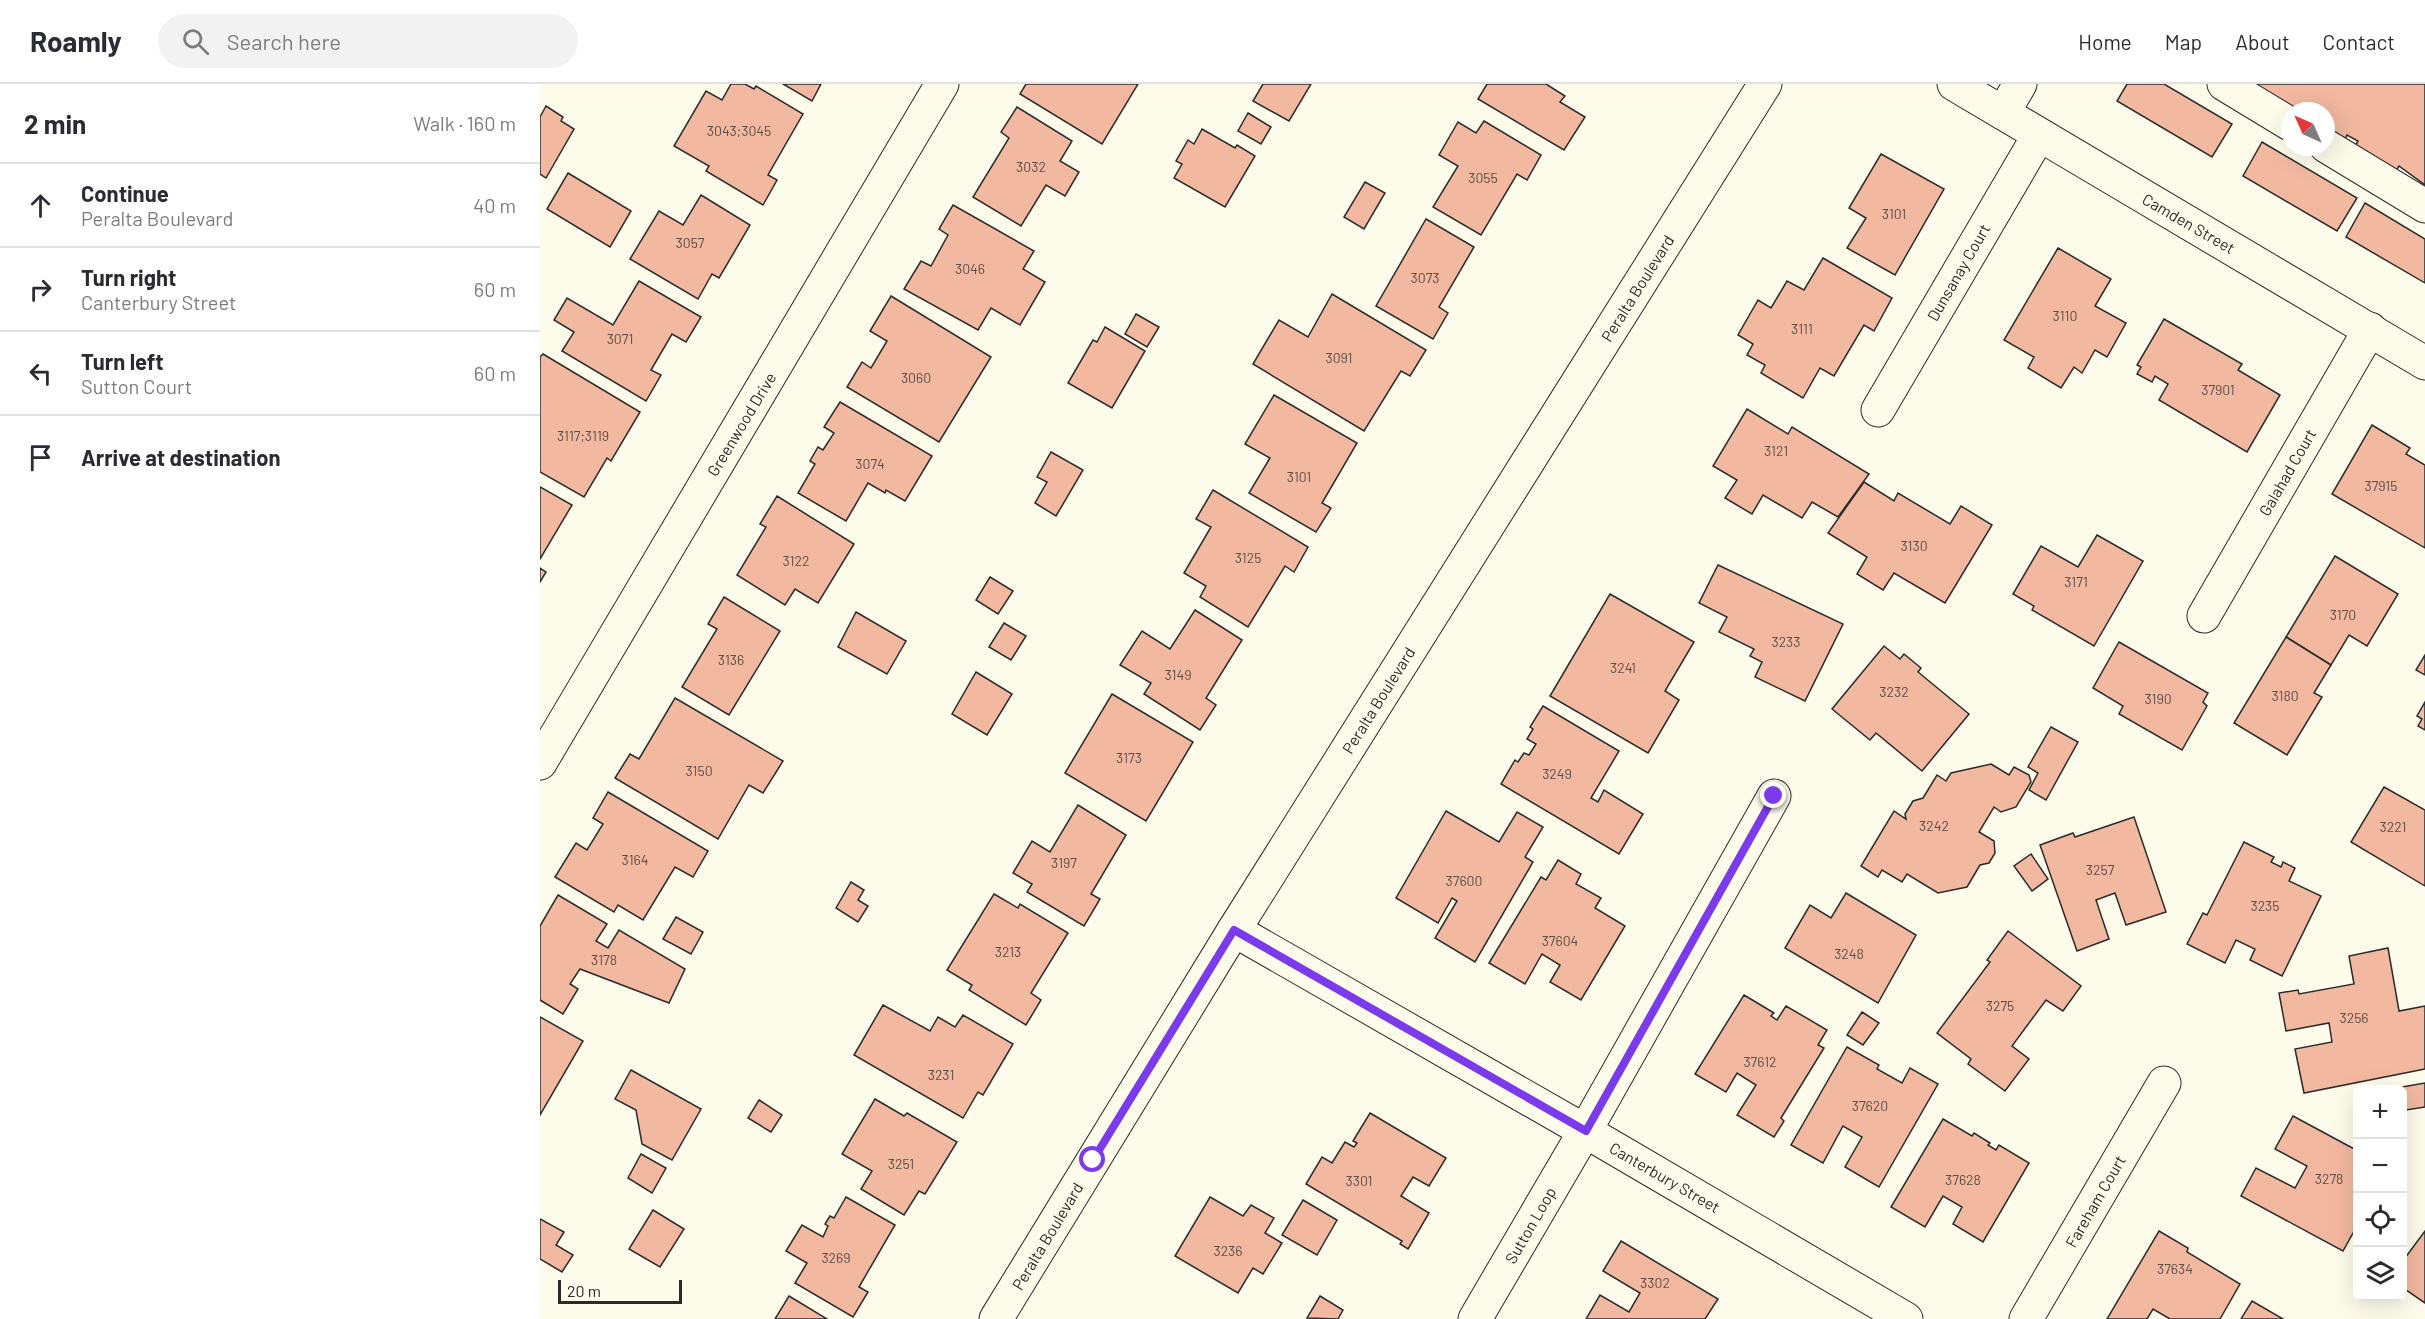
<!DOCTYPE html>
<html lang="en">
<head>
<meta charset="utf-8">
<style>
  :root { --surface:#fff; --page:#f2f2f3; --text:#2b2b33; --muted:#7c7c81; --line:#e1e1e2 }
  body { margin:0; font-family:Barlow,sans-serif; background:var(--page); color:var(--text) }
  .controls { position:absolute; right:18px; bottom:18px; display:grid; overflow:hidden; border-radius:9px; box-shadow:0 6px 24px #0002 }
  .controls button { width:54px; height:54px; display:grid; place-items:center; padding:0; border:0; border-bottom:2px solid var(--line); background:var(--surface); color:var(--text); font:30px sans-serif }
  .compass { position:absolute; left:1741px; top:18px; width:54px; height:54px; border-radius:50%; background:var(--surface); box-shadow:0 6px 24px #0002; rotate:315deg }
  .scale { position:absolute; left:18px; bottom:15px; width:124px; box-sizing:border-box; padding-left:6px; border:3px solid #2b2b2b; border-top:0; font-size:16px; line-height:21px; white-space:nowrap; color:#2b2b2b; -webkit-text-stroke:4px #fdfbea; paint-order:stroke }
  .stop { position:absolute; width:18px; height:18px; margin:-14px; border:4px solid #7c3aed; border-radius:50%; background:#fff }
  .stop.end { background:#7c3aed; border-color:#fff; box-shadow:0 2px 6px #0008 }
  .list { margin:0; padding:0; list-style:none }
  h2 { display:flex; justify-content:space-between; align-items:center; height:78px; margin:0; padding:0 24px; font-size:26px }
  h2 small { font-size:20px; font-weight:400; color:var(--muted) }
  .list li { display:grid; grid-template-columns:39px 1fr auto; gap:18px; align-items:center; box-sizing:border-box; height:84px; padding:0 24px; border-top:2px solid var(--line) }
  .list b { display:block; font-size:22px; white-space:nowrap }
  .list p { margin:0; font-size:20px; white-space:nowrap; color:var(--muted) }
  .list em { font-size:20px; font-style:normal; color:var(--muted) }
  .icon { flex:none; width:33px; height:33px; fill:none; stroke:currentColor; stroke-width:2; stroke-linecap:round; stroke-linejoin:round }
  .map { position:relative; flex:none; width:1885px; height:1235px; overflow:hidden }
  header { display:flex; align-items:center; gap:36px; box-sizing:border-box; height:84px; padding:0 30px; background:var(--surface); border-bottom:2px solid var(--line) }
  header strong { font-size:28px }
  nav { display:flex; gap:33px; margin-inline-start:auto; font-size:21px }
  .search { width:420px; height:54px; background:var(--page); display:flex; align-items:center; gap:15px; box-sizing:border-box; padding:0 21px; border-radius:33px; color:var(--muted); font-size:22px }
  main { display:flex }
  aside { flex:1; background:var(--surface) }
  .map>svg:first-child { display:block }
</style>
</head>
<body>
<header>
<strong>Roamly</strong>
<div class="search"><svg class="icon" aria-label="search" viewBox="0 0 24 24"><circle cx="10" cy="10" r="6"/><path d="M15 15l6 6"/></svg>Search here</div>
<nav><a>Home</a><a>Map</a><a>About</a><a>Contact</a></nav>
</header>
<main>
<aside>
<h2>2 min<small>Walk · 160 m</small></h2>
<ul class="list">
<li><svg class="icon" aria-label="ahead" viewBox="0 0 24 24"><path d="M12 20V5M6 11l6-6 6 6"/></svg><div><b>Continue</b><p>Peralta Boulevard</p></div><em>40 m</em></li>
<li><svg class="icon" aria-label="right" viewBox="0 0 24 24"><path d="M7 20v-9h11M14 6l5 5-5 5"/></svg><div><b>Turn right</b><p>Canterbury Street</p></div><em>60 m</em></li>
<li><svg class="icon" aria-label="left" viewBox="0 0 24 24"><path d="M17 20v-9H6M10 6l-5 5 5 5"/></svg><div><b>Turn left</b><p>Sutton Court</p></div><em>60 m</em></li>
<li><svg class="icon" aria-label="arrive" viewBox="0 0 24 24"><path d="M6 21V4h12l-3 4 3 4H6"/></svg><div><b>Arrive at destination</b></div></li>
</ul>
</aside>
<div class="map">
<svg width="1885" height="1235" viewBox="0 0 1885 1235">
  <rect width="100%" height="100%" fill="#fdfbea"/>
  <g fill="#f2b8a0" stroke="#2b2b2b" stroke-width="1.5">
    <path d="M191 0H205L214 5 216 2 263 30 228 91 237 96 223 121 166 87 169 82 134 62 166 7 182 16Z"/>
    <path d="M243 0H281L272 17Z"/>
    <path d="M486 0H598L562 60 480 10Z"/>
    <path d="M723 0H771L749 37 713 17Z"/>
    <path d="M947 0H1006L1025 12 1020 18 1045 33 1024 66 938 15Z"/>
    <path d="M1587 0H1624L1692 40 1672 73 1577 17Z"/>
    <path d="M1715 0H1885V101L1859 82 1852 93 1811 69 1818 57 1807 51 1805 55 1786 43V27H1750Z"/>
    <path d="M6 22 23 33 21 37 34 45 6 94 0 90V33Z"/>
    <path d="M477 23 532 57 520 77 539 88 525 112 506 101 481 142 433 113 469 54 461 48Z"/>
    <path d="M708 29 731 43 721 60 698 47Z"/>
    <path d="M944 37 1001 71 987 96 977 90 941 151 893 123 918 82 899 71 918 38 936 49Z"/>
    <path d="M662 45 695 64 697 61 715 72 685 123 634 94 642 80 636 77 648 56 654 60Z"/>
    <path d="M1722 58 1817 114 1797 147 1703 92Z"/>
    <path d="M1341 70 1404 105 1355 191 1307 164 1326 134 1309 124Z"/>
    <path d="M28 89 91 127 70 163 7 125Z"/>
    <path d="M825 98 845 109 824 145 804 133Z"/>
    <path d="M161 111 210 141 179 194 172 190 158 215 90 175 119 127 143 141Z"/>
    <path d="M1825 119 1885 155V199L1806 153Z"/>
    <path d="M413 121 494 167 483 185 505 198 480 241 451 224 438 246 364 205 381 177 391 182 408 151 399 145Z"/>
    <path d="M886 135 934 163 899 223 908 229 893 255 836 222Z"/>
    <path d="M1518 164 1571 195 1555 222 1586 239 1567 273 1555 266 1542 289 1534 283 1521 304 1488 284 1494 273 1464 256Z"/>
    <path d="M1283 174 1352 214 1334 247 1324 241 1294 292 1280 284 1263 314 1221 289 1225 281 1207 271 1213 260 1198 251 1218 216 1231 224 1247 197 1264 206Z"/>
    <path d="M99 197 161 233 146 258 132 250 111 286 121 291 106 317 22 267 34 248 14 236 27 214 73 241Z"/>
    <path d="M792 210 886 266 870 292 861 287 824 347 713 280 739 236 768 253Z"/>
    <path d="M351 212 451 273 399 358 307 303 322 278 331 284 347 257 330 247Z"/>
    <path d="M596 230 619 243 607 263 585 250Z"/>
    <path d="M1624 235 1702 280 1698 286 1740 311 1707 368 1619 316 1628 300 1615 292 1612 298 1597 290 1601 283 1597 281Z"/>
    <path d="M565 243 605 267 572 324 528 299 553 256 557 258Z"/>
    <path d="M3 270 100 328 71 377 67 374 44 413 0 388V273Z"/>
    <path d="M734 311 817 359 782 419 791 424 776 448 709 409 730 374 705 360Z"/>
    <path d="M300 318 392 372 365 417 346 406 345 409 328 399 306 437 258 409 275 380 270 377 278 363 283 366 294 349 284 343Z"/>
    <path d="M1207 325 1248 350 1252 343 1329 390 1298 433 1272 418 1262 434 1223 411 1212 430 1185 414 1197 396 1173 382Z"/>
    <path d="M1832 341 1870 364 1866 370 1885 381V464L1792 410Z"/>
    <path d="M511 368 543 386 516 432 495 419 507 398 497 393Z"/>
    <path d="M1324 398 1354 417 1358 409 1410 440 1421 422 1452 441 1405 519 1354 489 1343 506 1317 490 1327 473 1288 449Z"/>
    <path d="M0 403 32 421 0 475Z"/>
    <path d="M673 406 768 463 754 488 745 482 708 543 660 513 666 502 644 489 671 443 656 435Z"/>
    <path d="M237 412 314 460 278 519 255 505 245 521 197 491 226 443 220 440Z"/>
    <path d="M1557 451 1603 477 1554 562 1492 526 1494 522 1473 510 1501 462 1538 483Z"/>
    <path d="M1795 472 1858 510 1827 562 1809 551 1791 581 1746 553Z"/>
    <path d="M1178 481 1303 540 1265 617 1215 593 1222 578 1210 572 1214 565 1179 548 1187 533 1159 519Z"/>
    <path d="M0 484 6 488 0 498Z"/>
    <path d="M450 493 473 507 458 530 436 516Z"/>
    <path d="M1070 510 1154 558 1125 607 1139 616 1108 669 1010 612Z"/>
    <path d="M184 513 240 547 189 631 142 603 177 545 168 540Z"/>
    <path d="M655 526 702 556 666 614 676 621 660 646 604 610 611 599 580 581 602 547 630 565Z"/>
    <path d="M316 528 366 557 347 590 298 563Z"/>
    <path d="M464 539 486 552 471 576 449 563Z"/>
    <path d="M1746 553 1791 581 1774 609 1782 613 1747 671 1694 639Z"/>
    <path d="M1579 558 1668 609 1663 618 1667 622 1642 666 1579 630 1583 622 1553 604Z"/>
    <path d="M1344 562 1360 575 1364 570 1381 584 1378 588 1429 630 1382 687 1336 649 1330 656 1292 625Z"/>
    <path d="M1885 571V591L1876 586Z"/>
    <path d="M436 588 472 610 447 651 412 630Z"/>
    <path d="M572 610 653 658 606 737 525 689Z"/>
    <path d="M135 614 243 677 223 709 209 701 178 755 75 694 90 670 99 675Z"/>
    <path d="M1885 618V646L1878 642 1882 635 1877 632Z"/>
    <path d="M1003 622 1079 667 1051 714 1058 718 1064 706 1103 730 1079 770 961 700 975 676 978 678 984 669 989 671 996 660 987 655 993 645 990 643Z"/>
    <path d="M1511 643 1538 658 1506 716 1489 706 1498 689 1488 683Z"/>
    <path d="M1451 680 1469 691 1474 683 1489 691 1491 698 1476 723 1461 728 1454 723 1439 748 1454 757 1455 769 1449 779 1440 781 1427 803 1398 809 1367 790 1362 798 1342 786 1338 793 1321 782 1354 727 1366 735 1365 730 1373 717 1383 714 1397 691 1406 697 1411 689Z"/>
    <path d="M1844 703 1885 726V802L1811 758Z"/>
    <path d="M68 708 168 767 153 793 135 783 103 836 78 821 74 828 15 793 36 759 47 766 63 740 53 734Z"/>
    <path d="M538 721 586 751 551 810 560 815 544 842 487 808 492 800 473 789 492 757 510 768Z"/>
    <path d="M906 727 959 758 977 728 1003 743 985 773 993 778 935 878 895 854 917 817 912 814 898 839 856 814Z"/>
    <path d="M1594 733 1626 828 1586 841 1575 809 1556 816 1569 855 1537 867 1500 761 1533 749 1535 753Z"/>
    <path d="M1704 758 1734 773 1731 778 1741 783 1743 778 1755 784 1749 797 1781 812 1742 892 1710 876 1715 865 1696 856 1685 879 1647 860 1663 829 1667 831Z"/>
    <path d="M1491 770 1508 795 1492 807 1474 782Z"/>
    <path d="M1018 776 1041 790 1036 800 1061 814 1055 824 1085 842 1041 916 1010 898 1020 881 1002 870 985 900 949 879 1001 793 1006 796Z"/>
    <path d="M311 798 324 806 318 816 328 822 318 838 296 824Z"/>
    <path d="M1306 809 1376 851 1338 919 1245 864 1270 821 1291 834Z"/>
    <path d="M454 810 478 824 480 820 528 849 491 909 501 916 486 941 429 906 432 901 407 886Z"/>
    <path d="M18 811 67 840 56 857 68 864 79 846 145 885 129 919 40 885 30 900 38 905 23 930 0 916V842Z"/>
    <path d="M136 833 163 848 151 870 123 855Z"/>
    <path d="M1468 847 1541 902 1523 927 1506 916 1472 962 1489 975 1465 1007 1428 980 1431 975 1397 949 1450 878 1447 876Z"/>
    <path d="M1848 864 1859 927 1885 922V985L1764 1009 1755 965 1792 958 1789 939 1746 947 1739 909 1758 906 1759 910 1814 900 1809 872Z"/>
    <path d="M1204 911 1234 929 1231 932 1237 936 1246 922 1287 946 1278 961 1284 964 1241 1034 1244 1037 1234 1053 1197 1031 1216 1001 1197 989 1186 1008 1155 990Z"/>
    <path d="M343 921 390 947 398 933 415 943 423 931 473 960 443 1011 438 1008 423 1034 314 971Z"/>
    <path d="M1322 928 1339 939 1323 961 1307 951Z"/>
    <path d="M0 933 43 957 0 1031Z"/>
    <path d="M1307 963 1339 981 1337 985 1362 999 1370 984 1398 1000 1339 1103 1305 1083 1322 1053 1303 1042 1283 1079 1251 1061Z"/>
    <path d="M91 986 161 1025 132 1076 102 1060 96 1026 75 1015Z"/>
    <path d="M1885 999V1023L1866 1026 1865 1020H1862V1006H1845Z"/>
    <path d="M335 1015 364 1032 367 1029 417 1058 385 1110 379 1107 364 1131 321 1105 332 1087 302 1070Z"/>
    <path d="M219 1016 242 1031 231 1048 208 1034Z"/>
    <path d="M830 1029 906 1074 889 1102 873 1093 861 1112 889 1129 868 1165 860 1160 862 1157 766 1100 782 1073 792 1079 805 1058 814 1063 817 1059 813 1057Z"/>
    <path d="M1753 1032 1818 1067V1128L1814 1135 1818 1137V1140L1803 1167 1701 1112 1716 1084 1755 1104 1767 1082 1735 1065Z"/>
    <path d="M1403 1035 1432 1052 1434 1049 1450 1059 1448 1061 1456 1066 1459 1061 1489 1079 1443 1158 1413 1140 1422 1123 1403 1112 1385 1143 1351 1123Z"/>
    <path d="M101 1070 126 1084 112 1109 88 1094Z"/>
    <path d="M306 1113 355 1141 319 1203 328 1208 313 1233 255 1199 267 1179 246 1167 262 1141 283 1153 288 1142 285 1140 290 1132 294 1134Z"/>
    <path d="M670 1113 703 1132 711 1121 734 1134 725 1149 742 1159 723 1190 713 1184 698 1209 635 1172Z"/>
    <path d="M763 1116 797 1136 777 1171 742 1151Z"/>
    <path d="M113 1126 144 1145 120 1183 89 1165Z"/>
    <path d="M0 1135 24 1148 16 1161 33 1171 22 1188 0 1175Z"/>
    <path d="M1619 1147 1648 1164 1647 1168 1700 1200 1680 1235H1630L1613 1225 1607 1235H1567Z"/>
    <path d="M1885 1147V1219L1862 1203V1178Z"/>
    <path d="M1081 1157 1178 1215 1165 1235H1046L1060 1211 1089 1228 1100 1209 1063 1187Z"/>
    <path d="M249 1212 287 1235H235Z"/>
    <path d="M780 1212 803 1226 798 1235 767 1234Z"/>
    <path d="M1712 1217 1743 1235H1701Z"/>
  </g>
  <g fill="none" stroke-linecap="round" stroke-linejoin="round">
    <g stroke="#2b2b2b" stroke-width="35">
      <g id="minor">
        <path d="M1414 0 1885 279"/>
        <path d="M1684 0 1750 40"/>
        <path d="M1463 29 1480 0"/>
        <path d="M1786 62 1885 122"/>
        <path d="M1338 326 1499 51"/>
        <path d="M1664 532 1830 245"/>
        <path d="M0 679 402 0"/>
        <path d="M694 846 1045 1047 1366 1235"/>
        <path d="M935 1235 1045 1047 1234 712"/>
        <path d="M1486 1235 1624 999"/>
      </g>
    </g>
    <g stroke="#2b2b2b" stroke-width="35">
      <path id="major" d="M456 1235 694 846 1225 0"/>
    </g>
    <use href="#minor" stroke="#fdfbea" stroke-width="33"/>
    <use href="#major" stroke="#fdfbea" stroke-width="33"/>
  </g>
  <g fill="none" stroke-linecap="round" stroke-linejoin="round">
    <path stroke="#7c3aed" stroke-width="8" d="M553 1076 694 846 1046 1047 1234 712"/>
  </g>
  <g text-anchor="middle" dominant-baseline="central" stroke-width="4.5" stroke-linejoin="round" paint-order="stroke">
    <g font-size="14" fill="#5d4e48">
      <text x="199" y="46">3043;3045</text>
      <text x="491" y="82">3032</text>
      <text x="943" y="93">3055</text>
      <text x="1354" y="129">3101</text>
      <text x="150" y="158">3057</text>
      <text x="430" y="184">3046</text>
      <text x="885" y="193">3073</text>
      <text x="1525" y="231">3110</text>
      <text x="1262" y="244">3111</text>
      <text x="80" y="254">3071</text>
      <text x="799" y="273">3091</text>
      <text x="376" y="293">3060</text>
      <text x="1678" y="305">37901</text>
      <text x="43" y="351">3117;3119</text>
      <text x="1236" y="366">3121</text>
      <text x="330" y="379">3074</text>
      <text x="759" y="392">3101</text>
      <text x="1841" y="401">37915</text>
      <text x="1374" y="461">3130</text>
      <text x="708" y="473">3125</text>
      <text x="256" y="476">3122</text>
      <text x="1536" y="497">3171</text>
      <text x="1803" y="530">3170</text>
      <text x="1246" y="557">3233</text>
      <text x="191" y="575">3136</text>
      <text x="1083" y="583">3241</text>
      <text x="638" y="590">3149</text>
      <text x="1354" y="607">3232</text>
      <text x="1745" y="611">3180</text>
      <text x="1618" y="614">3190</text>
      <text x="589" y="673">3173</text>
      <text x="159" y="686">3150</text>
      <text x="1017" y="689">3249</text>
      <text x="1394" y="741">3242</text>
      <text x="1853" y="742">3221</text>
      <text x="95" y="775">3164</text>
      <text x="524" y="778">3197</text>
      <text x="1560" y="785">3257</text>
      <text x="924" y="796">37600</text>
      <text x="1725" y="821">3235</text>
      <text x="1020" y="856">37604</text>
      <text x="468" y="867">3213</text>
      <text x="1309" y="869">3248</text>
      <text x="64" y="875">3178</text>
      <text x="1460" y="921">3275</text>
      <text x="1814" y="933">3256</text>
      <text x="1220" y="977">37612</text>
      <text x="401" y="990">3231</text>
      <text x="1330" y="1021">37620</text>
      <text x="361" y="1079">3251</text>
      <text x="1789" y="1094">3278</text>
      <text x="1423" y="1095">37628</text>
      <text x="819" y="1096">3301</text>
      <text x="688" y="1166">3236</text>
      <text x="296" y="1173">3269</text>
      <text x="1635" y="1184">37634</text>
      <text x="1115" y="1198">3302</text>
    </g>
    <g font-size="16" fill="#2b2b2b" stroke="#fdfbea">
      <text transform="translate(1649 139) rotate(30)">Camden Street</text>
      <text transform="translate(1418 188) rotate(-60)">Dunsanay Court</text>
      <text transform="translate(1097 204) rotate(-58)">Peralta Boulevard</text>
      <text transform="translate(201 340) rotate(-59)">Greenwood Drive</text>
      <text transform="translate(1747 388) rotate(-60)">Galahad Court</text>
      <text transform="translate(838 616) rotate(-58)">Peralta Boulevard</text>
      <text transform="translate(1125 1093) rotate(30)">Canterbury Street</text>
      <text transform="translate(1555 1117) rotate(-60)">Fareham Court</text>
      <text transform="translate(990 1141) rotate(-60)">Sutton Loop</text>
      <text transform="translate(507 1152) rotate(-59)">Peralta Boulevard</text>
    </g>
  </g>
</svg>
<div class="controls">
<button>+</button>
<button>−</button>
<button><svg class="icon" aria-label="locate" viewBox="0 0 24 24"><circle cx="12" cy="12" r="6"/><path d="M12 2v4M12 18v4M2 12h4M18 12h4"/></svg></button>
<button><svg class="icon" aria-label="layers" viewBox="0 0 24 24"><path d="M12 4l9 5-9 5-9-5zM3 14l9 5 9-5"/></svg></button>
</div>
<svg class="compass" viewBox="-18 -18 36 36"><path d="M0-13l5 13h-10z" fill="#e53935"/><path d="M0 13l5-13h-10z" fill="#7c7c81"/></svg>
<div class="scale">20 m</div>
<div class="stop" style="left:553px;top:1076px"></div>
<div class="stop end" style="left:1234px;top:712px"></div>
</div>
</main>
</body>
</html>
